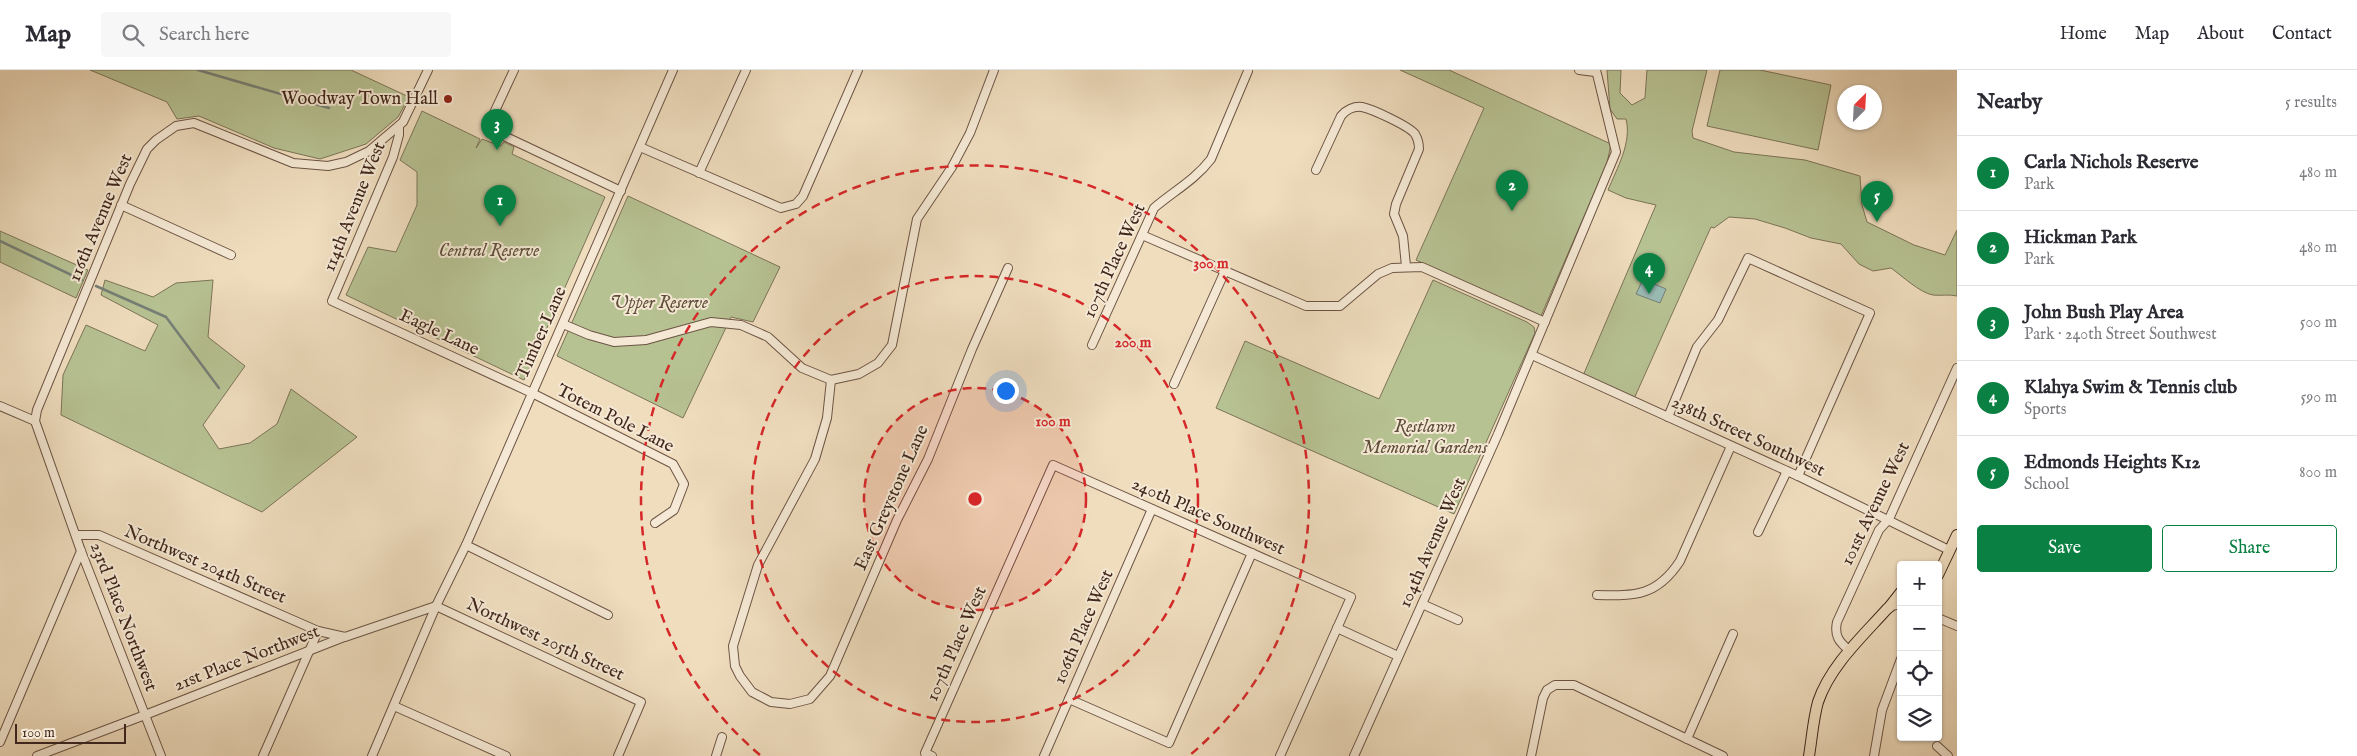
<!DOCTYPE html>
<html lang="en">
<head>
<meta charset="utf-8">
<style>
  :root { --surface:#fff; --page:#f7f7f7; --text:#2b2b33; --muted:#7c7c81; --line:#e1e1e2; --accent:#0b8043 }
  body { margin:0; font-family:"IM FELL English",serif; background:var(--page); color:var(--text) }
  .controls { position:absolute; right:15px; bottom:15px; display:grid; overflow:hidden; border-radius:5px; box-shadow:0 1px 4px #0004 }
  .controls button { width:45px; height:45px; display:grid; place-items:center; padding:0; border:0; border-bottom:1px solid var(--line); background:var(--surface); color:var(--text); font:25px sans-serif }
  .compass { position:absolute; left:1837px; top:15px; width:45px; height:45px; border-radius:50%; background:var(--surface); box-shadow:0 1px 4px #0004; rotate:24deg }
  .scale { position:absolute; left:15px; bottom:12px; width:111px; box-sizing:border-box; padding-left:5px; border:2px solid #41271c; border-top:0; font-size:14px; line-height:18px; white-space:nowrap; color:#41271c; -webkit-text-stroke:4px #f5e9d5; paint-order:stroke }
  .you { position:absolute; left:1005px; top:320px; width:18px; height:18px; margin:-12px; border:4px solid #fff; border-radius:50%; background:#1a73e8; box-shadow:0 0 0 8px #1a73e833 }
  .badge { display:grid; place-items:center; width:32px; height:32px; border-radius:50%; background:var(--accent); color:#fff; font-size:16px; font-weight:700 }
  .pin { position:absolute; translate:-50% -41px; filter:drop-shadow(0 1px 2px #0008) }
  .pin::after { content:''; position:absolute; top:26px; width:18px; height:15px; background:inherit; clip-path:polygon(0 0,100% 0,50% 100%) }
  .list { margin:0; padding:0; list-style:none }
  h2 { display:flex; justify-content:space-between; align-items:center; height:65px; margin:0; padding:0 20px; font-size:21px }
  h2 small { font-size:16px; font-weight:400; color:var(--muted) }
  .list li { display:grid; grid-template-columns:32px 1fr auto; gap:15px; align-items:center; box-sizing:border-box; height:75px; padding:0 20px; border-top:1px solid var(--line) }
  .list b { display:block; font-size:19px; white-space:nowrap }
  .list p { margin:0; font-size:16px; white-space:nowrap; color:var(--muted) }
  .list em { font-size:16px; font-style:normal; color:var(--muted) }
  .actions { display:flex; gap:10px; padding:15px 20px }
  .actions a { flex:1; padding:11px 0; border:1px solid var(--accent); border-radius:5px; text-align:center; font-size:18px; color:var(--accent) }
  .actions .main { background:var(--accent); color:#fff }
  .icon { flex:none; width:28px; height:28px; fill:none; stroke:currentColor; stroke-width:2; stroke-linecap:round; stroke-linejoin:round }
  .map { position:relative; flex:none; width:1957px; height:686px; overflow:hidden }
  header { display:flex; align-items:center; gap:30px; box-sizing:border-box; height:70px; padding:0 25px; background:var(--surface); border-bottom:1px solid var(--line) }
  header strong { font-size:24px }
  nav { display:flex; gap:28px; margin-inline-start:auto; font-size:18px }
  .search { width:350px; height:45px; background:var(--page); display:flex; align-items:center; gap:12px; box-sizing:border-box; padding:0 18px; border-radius:5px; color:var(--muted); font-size:19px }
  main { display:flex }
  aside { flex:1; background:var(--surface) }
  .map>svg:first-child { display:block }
</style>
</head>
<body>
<header>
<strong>Map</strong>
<div class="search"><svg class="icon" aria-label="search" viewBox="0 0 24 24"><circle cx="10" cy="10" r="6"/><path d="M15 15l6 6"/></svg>Search here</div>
<nav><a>Home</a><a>Map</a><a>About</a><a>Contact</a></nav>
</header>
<main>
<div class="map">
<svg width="1957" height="686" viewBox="0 0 1957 686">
  <rect width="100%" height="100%" fill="#efddbe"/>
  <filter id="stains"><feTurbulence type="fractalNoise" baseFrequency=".004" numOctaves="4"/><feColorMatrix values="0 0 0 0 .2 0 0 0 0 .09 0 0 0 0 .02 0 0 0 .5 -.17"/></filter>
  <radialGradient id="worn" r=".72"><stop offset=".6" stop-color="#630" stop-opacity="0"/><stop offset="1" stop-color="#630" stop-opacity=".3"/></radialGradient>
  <g fill="#b7c293" stroke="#7c7458">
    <path d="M90 0H351L409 27 398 47 366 74 320 89 274 78 199 46 177 49 167 32Z"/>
    <path d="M1400 0H1449L1611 74 1607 93 1541 246 1416 190 1484 38Z"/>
    <path d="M1607 0H1621L1620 23 1632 35 1645 28 1647 0H1707L1692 61 1693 68 1734 82 1805 90 1860 106 1862 135 1867 152 1914 175 1945 185 1957 160V226C1948 224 1941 226 1933 225 1920 223 1901 205 1891 198L1873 201 1859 194 1841 174 1811 168 1785 158 1755 149 1729 147 1714 158 1711 157 1633 331 1582 308 1656 135 1626 128 1608 120C1617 98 1632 73 1626 49H1617L1610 39Z"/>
    <path d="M1720 0H1760L1831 15 1818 80 1707 56Z"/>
    <path d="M422 41 480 69 476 78 482 69 500 76 504 72 514 77 512 84 605 127 524 310 346 225 368 177 396 182 417 135V102L400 90Z"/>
    <path d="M628 126 780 197 753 252 731 247 683 348 557 286Z"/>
    <path d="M0 161 88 200 76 228 0 192Z"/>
    <path d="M105 210 153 227 176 213 213 210 208 267 245 296 203 355 219 379 250 373 277 354 291 319 357 367 262 442 61 345 63 305 86 255 145 281 158 255 101 225Z"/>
    <path d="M1433 210 1527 252 1534 257 1535 263 1454 444 1216 338 1245 271 1379 329Z"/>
  </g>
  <path fill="#9abbb4" stroke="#768077" d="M1643 209 1666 219 1660 233 1636 224Z"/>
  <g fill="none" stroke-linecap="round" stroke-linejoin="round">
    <g stroke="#768077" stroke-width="2.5">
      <path d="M198 0 329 38"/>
      <path d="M0 171 82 210"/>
      <path d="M96 216 166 247 219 318"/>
    </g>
    <g stroke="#6c5444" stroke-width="10">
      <g id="minor">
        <path d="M514 0 487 58 621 121"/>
        <path d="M1579 0 1595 2"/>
        <path d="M399 56V65L393 87 332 231 532 323 673 394 684 414 674 440 655 453"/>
        <path d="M640 77 781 138 796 134 803 126 858 0"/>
        <path d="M1316 100 1341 46C1346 40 1354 36 1362 37 1372 39 1409 56 1415 64 1418 69 1419 73 1419 79L1396 134 1394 144 1403 166 1406 196"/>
        <path d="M699 103 746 0"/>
        <path d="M121 135 231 185"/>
        <path d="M1142 165 1306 236H1340L1378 204 1392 198 1422 197 1545 252"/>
        <path d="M563 254 589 265 614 272 646 270 711 252 741 255 768 267 802 298 831 310"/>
        <path d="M1092 275 1154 138C1174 121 1195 110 1211 89L1248 1"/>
        <path d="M1532 285 1798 406 1949 480"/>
        <path d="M831 310 827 348 815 389 758 495 733 576 735 596 740 606 752 622 771 632 790 634 810 629 830 606 897 450 928 389 972 279 1008 198"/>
        <path d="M831 310 859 304 878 293 892 275 917 149 952 97 970 63 994 0"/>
        <path d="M1174 314 1225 201"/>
        <path d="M0 336 35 351"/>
        <path d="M1668 347 1697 277 1718 250 1748 188 1870 243 1798 406"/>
        <path d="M1758 462 1787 401"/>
        <path d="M76 465H99L318 561 345 567 436 536"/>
        <path d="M466 475 608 545"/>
        <path d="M1597 525C1636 526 1657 526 1680 491L1731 376"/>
        <path d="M1422 534 1458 550"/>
        <path d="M436 536 641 632 618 686"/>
        <path d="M1938 548 1957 556"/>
        <path d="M1337 558 1398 586"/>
        <path d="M1850 581C1839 572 1834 566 1837 552L1879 460 1889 449 1957 298"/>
        <path d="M1069 629 1169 673 1252 483"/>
        <path d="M394 636 506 686"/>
        <path d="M1687 669 1733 564"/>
        <path d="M0 672 81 481"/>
        <path d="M1937 676 1948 686"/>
        <path d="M37 686 145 645 81 481 35 351 37 340 130 114 147 79 156 70 176 56 194 53 293 93 328 96 346 92 369 81 403 52 428 0"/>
        <path d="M161 686 145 645 344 567"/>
        <path d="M263 686 318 561"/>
        <path d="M372 686 436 536 466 475 673 0"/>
        <path d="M716 686 722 667"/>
        <path d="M932 686 925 683 1053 395 1351 527 1280 686"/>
        <path d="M1044 686 1152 439"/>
        <path d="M1354 686 1498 364 1616 82 1596 0"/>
        <path d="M1531 686 1543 628 1547 620 1555 615H1574L1723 686"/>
        <path d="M1874 686 1882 640 1901 589"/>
      </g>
    </g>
    <g stroke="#41271c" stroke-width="12">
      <g id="major">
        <path d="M1938 505 1957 465"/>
        <path d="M1890 536 1901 522"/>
        <path d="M1809 686C1812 668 1813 650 1818 632 1830 596 1862 567 1887 539L1892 535 1901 533"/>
      </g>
    </g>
    <use href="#minor" stroke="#f5e9d5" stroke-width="8"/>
    <use href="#major" stroke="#efddbe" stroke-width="10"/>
  </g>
  <circle cx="975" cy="429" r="111" fill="#d62828" fill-opacity=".12"/>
  <g fill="none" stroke="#d62828" stroke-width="2.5" stroke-dasharray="9 6">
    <circle cx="975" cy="429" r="111"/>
    <circle cx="975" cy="429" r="223"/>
    <path d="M760 685A334 334 0 1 1 1190 685"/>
  </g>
  <circle fill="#8f2418" stroke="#f5e9d5" stroke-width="2" cx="448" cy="29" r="5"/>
  <g text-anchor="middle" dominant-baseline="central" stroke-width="4" stroke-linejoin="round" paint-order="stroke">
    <g font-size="18" fill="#41271c" stroke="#f5e9d5" text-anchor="end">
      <text x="438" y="29">Woodway Town Hall</text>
    </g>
    <g font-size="18" fill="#41271c" stroke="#f5e9d5">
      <text transform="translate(355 137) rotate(-68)">114th Avenue West</text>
      <text transform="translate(101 148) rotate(-67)">116th Avenue West</text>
      <text transform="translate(1115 191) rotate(-65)">107th Place West</text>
      <text transform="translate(439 263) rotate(25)">Eagle Lane</text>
      <text transform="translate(542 263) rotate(-66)">Timber Lane</text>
      <text transform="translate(615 349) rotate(27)">Totem Pole Lane</text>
      <text transform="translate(1748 367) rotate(25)">238th Street Southwest</text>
      <text transform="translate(892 428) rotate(-66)">East Greystone Lane</text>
      <text transform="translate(1876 434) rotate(-64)">101st Avenue West</text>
      <text transform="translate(1208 447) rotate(24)">240th Place Southwest</text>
      <text transform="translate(1433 473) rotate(-66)">104th Avenue West</text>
      <text transform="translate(205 495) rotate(23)">Northwest 204th Street</text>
      <text transform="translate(123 547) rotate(69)">23rd Place Northwest</text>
      <text transform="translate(1084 557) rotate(-66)">106th Place West</text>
      <text transform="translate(545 570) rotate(25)">Northwest 205th Street</text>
      <text transform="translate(957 574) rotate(-66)">107th Place West</text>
      <text transform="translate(247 589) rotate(-21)">21st Place Northwest</text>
    </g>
    <g font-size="18" font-style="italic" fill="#5e4e3a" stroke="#f5e9d5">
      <text x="489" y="181">Central Reserve</text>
      <text x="659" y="233">Upper Reserve</text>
      <text x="1425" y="357">Restlawn<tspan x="1425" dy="21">Memorial Gardens</tspan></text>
    </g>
  </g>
  <circle cx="975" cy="429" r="8" fill="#d62828" stroke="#f5e9d5" stroke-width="2.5"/>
  <g font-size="15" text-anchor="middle" font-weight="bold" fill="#d62828" stroke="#f5e9d5" stroke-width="4" stroke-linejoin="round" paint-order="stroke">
    <text x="1211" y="198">300 m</text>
    <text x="1133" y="277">200 m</text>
    <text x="1053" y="356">100 m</text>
  </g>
  <rect width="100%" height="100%" filter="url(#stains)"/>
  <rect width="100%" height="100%" fill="url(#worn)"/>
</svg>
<div class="controls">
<button>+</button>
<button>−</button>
<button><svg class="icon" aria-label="locate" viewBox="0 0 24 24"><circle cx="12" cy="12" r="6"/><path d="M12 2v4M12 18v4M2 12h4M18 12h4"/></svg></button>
<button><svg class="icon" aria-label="layers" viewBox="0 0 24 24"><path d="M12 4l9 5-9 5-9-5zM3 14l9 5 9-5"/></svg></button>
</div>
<svg class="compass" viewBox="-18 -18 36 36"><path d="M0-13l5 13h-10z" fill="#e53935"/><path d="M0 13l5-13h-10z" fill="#7c7c81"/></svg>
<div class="scale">100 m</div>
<div class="you"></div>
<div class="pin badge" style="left:500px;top:156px">1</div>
<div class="pin badge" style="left:1512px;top:141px">2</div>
<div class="pin badge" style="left:497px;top:80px">3</div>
<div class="pin badge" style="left:1649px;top:224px">4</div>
<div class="pin badge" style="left:1877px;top:152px">5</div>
</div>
<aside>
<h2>Nearby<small>5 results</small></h2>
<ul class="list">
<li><span class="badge">1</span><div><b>Carla Nichols Reserve</b><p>Park</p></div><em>480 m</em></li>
<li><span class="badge">2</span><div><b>Hickman Park</b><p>Park</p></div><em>480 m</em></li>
<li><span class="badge">3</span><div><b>John Bush Play Area</b><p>Park · 240th Street Southwest</p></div><em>500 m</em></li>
<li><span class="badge">4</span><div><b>Klahya Swim &amp; Tennis club</b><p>Sports</p></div><em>590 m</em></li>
<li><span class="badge">5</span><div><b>Edmonds Heights K12</b><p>School</p></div><em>800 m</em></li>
</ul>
<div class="actions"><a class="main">Save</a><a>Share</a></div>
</aside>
</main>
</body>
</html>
